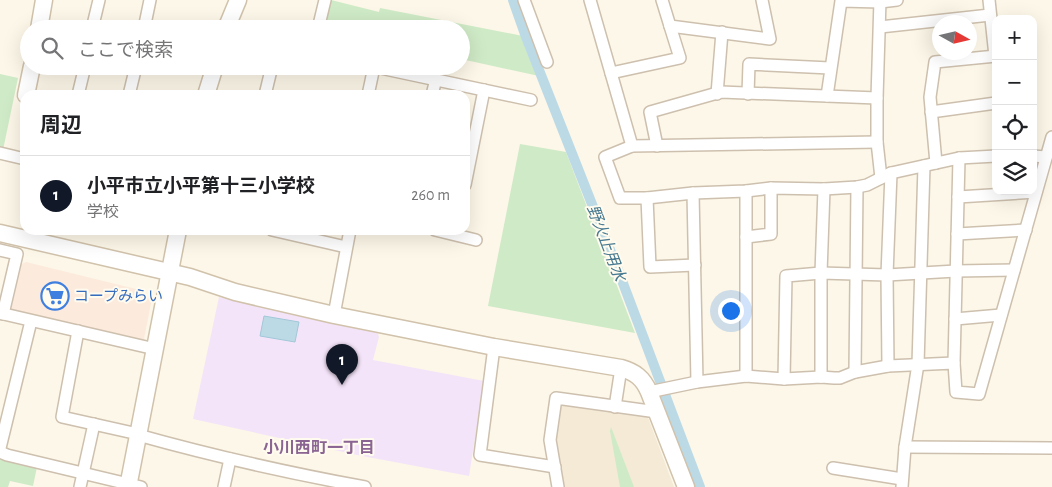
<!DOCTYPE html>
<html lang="ja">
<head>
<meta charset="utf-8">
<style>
  :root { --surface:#fff; --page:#f2f2f2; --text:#202124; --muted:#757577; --line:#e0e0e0; --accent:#111827 }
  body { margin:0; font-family:"Alegreya Sans","Noto Sans JP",sans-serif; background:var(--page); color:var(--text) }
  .controls { position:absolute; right:15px; top:15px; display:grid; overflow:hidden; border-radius:10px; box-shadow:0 5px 20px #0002 }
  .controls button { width:45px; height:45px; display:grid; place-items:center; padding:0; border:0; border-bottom:1px solid var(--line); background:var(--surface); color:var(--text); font:25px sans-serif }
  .compass { position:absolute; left:932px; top:15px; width:45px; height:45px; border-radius:50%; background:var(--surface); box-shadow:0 5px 20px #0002; rotate:98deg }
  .you { position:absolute; left:730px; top:310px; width:18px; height:18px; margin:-12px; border:4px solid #fff; border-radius:50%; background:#1a73e8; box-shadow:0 0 0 8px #1a73e833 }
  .badge { display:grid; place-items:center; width:32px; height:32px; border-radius:50%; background:var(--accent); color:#fff; font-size:16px; font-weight:700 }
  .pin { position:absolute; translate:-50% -41px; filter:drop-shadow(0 1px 2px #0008) }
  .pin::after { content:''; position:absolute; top:26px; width:18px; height:15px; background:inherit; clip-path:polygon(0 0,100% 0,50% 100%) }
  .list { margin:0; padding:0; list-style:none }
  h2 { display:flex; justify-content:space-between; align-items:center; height:65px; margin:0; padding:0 20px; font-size:21px }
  h2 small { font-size:16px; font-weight:400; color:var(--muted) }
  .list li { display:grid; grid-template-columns:32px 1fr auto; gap:15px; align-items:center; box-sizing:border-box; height:80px; padding:0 20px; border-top:1px solid var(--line) }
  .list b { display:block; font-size:19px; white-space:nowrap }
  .list p { margin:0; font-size:16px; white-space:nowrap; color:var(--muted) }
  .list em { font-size:16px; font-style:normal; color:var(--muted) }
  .icon { flex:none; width:28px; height:28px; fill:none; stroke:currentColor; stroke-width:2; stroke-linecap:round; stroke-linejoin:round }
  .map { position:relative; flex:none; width:1052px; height:487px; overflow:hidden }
  .search { position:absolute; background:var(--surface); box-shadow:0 5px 20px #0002; left:20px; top:20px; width:450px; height:55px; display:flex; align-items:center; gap:12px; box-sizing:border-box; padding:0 18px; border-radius:28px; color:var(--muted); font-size:19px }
  .panel { position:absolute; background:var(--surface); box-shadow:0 5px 20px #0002; left:20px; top:90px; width:450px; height:145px; border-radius:15px }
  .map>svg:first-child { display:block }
</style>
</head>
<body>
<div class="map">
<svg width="1052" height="487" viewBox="0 0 1052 487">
  <rect width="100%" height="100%" fill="#fcf7e8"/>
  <path fill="#f4ead6" d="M564 403 647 415 674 487H561L553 444 558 406Z"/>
  <path fill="#fceadc" d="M26 262 144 291 151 303 144 339 140 343 14 314 9 307 19 265Z"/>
  <path fill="#f4e4f9" d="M219 297 377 331 379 337 373 360 484 381 469 476 357 455 193 419Z"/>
  <g fill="#cfeac6">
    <path d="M331 0 379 12 380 8 523 36 539 76 461 59V29H327L321 27 327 3Z"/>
    <path d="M0 74 18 78 3 150 0 149Z"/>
    <path d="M520 144 566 152 635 333 488 306Z"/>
    <path d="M611 427 634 487H620L610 431Z"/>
    <path d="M0 458 37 467 33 486 10 481 8 487H0Z"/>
  </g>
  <path fill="#bcdae6" stroke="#a2c8d8" d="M264 316 299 322 295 342 260 336Z"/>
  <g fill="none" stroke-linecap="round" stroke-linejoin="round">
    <path stroke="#bcdae6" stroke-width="10" d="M513 0 526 37 618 270 700 487"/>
    <g stroke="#cec0ae" stroke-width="14">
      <g id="street">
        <path d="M524 0 547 62"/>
        <path d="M590 0 632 146 605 157 620 198H647L693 193 746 191 771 188 824 189 857 187 867 185 891 173 959 158 996 156"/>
        <path d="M662 0 670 26 770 39 762 0"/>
        <path d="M880 0 877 98V142L881 178"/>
        <path d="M989 0 995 56"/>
        <path d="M880 27 990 15"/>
        <path d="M92 29 99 0"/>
        <path d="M144 29 150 0"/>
        <path d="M318 29 325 0"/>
        <path d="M371 66 531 100"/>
        <path d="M611 73 680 58 670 26"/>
        <path d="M717 94 722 32"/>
        <path d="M748 94 749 64 830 68"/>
        <path d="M78 95 85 66"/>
        <path d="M129 95 136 66"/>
        <path d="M265 95 272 66"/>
        <path d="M368 95 374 67"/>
        <path d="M432 95 436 79"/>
        <path d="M827 96 841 1 880 2 897 0"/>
        <path d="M931 112 996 103"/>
        <path d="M632 146 877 142"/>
        <path d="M657 146 650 112 721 92 877 98"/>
        <path d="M0 153 25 159"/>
        <path d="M1033 156 1046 157"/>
        <path d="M936 163 930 97 935 62 996 56"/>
        <path d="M465 185 484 90"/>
        <path d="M693 193 697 382"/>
        <path d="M958 197 1036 192"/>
        <path d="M647 198 650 267 695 265"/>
        <path d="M272 230 346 247"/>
        <path d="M435 230 476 240"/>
        <path d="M957 234 1026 230"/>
        <path d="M746 237 771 234V188"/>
        <path d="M0 250 17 254 3 314"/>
        <path d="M0 313 155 349"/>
        <path d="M334 315 350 230"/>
        <path d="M955 319 1001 315"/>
        <path d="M78 331 62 417 138 434"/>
        <path d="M494 347 480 455 555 467"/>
        <path d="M954 363 959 158"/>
        <path d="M888 366 887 275 891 173"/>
        <path d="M855 372 857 187"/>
        <path d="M746 376V191"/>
        <path d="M821 377V273L824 189"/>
        <path d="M784 379 786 276 821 273 887 275 956 271 1014 270"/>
        <path d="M649 392 697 382 746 376 784 379 821 377 834 378H840L855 372 888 366 954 363 956 392 979 394 1052 137"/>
        <path d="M615 407 621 368"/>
        <path d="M138 435C213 456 289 473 365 487"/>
        <path d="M905 447 1052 448"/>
        <path d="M0 448 31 321"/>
        <path d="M0 452 7 455 141 487"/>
        <path d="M833 468 902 479"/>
        <path d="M80 487 94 424"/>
        <path d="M224 487 230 459"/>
        <path d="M558 487 550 440 556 398 657 412"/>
        <path d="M902 487 905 447 918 364 924 166"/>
      </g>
    </g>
    <g stroke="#d1c2ab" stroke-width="19">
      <g id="secondary">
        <path d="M39 29 44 0"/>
        <path d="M226 29 238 0"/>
        <path d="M26 95 32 66"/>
        <path d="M206 95 215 66"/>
        <path d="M0 233 190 277 235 292 334 315 494 347 621 368C635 372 643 378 649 392L686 487"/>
        <path d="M128 487 178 230"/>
      </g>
    </g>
    <use href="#street" stroke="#fff" stroke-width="11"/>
    <use href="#secondary" stroke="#fff" stroke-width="16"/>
  </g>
  <defs>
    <g id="supermarket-ring" transform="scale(1.4375)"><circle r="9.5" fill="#fffbee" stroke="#3f7fe0" stroke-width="1.5"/><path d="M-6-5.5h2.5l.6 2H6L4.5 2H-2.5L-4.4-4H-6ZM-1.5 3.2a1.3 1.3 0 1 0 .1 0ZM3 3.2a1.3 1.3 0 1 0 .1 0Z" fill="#3f7fe0"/></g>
  </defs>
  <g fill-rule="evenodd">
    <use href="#supermarket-ring" x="55" y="296"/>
  </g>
  <g text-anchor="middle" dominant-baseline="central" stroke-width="4" stroke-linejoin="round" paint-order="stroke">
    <g font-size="15" fill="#366cbe" stroke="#fffbee" text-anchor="start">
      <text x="74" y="296">コープみらい</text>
    </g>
    <g font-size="16" font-style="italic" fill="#487a91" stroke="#fffbee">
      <text transform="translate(606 243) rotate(69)">野火止用水</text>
    </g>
    <g font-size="16" font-weight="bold" fill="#8a6492" stroke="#fffbee">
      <text x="319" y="448">小川西町一丁目</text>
    </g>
  </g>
</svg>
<div class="controls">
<button>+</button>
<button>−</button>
<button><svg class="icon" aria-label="locate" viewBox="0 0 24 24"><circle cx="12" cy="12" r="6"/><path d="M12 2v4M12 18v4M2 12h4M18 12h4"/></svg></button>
<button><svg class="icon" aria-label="layers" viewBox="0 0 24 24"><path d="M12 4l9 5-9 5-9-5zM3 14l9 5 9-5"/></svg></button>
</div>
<svg class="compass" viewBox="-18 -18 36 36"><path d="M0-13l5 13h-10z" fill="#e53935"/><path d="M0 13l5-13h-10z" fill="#757577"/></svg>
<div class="you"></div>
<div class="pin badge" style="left:342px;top:385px">1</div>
<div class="search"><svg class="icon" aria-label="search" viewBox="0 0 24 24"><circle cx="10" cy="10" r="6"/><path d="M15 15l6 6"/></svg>ここで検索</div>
<section class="panel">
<h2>周辺<small></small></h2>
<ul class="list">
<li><span class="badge">1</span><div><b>小平市立小平第十三小学校</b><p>学校</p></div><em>260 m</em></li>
</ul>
</section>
</div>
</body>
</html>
